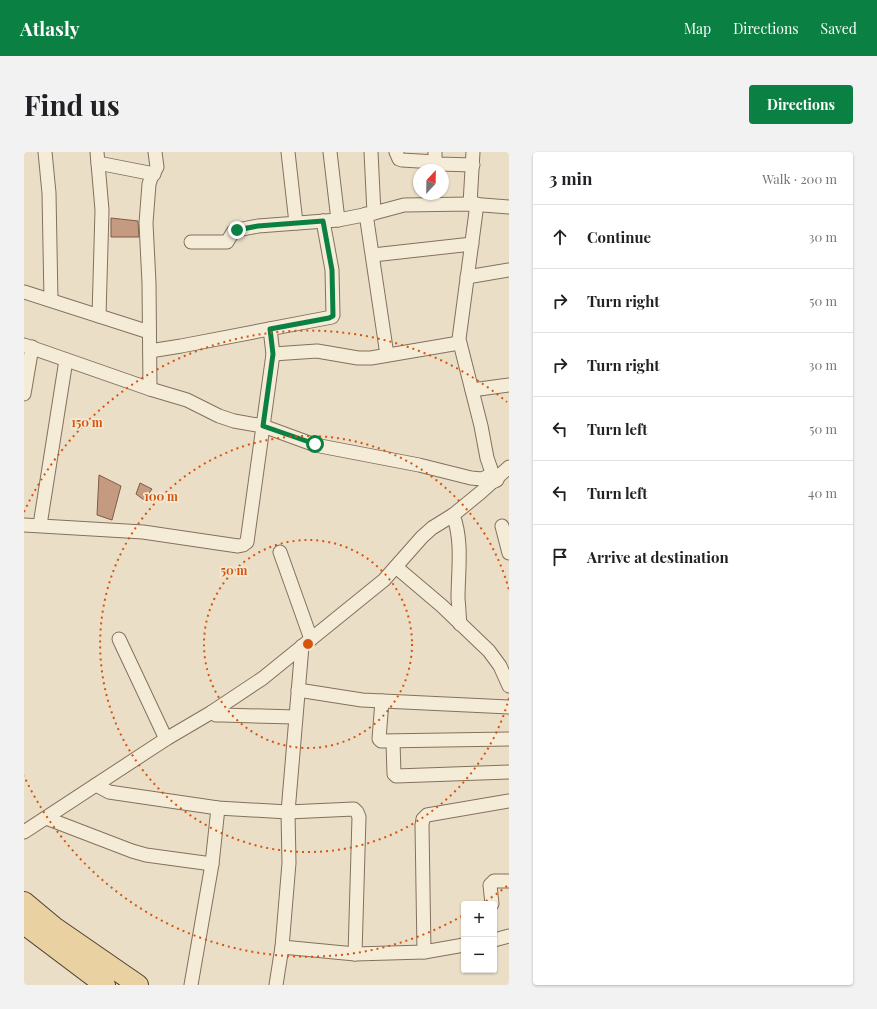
<!DOCTYPE html>
<html lang="en">
<head>
<meta charset="utf-8">
<style>
  :root { --surface:#fff; --page:#f2f2f2; --text:#202124; --muted:#757577; --line:#e0e0e0; --accent:#0b8043 }
  body { margin:0; font-family:"Playfair Display",serif; background:var(--page); color:var(--text) }
  .controls { position:absolute; right:12px; bottom:12px; display:grid; overflow:hidden; border-radius:4px; box-shadow:0 1px 3px #0004 }
  .controls button { width:36px; height:36px; display:grid; place-items:center; padding:0; border:0; border-bottom:1px solid var(--line); background:var(--surface); color:var(--text); font:20px sans-serif }
  .compass { position:absolute; left:389px; top:12px; width:36px; height:36px; border-radius:50%; background:var(--surface); box-shadow:0 1px 3px #0004; rotate:22deg }
  .stop { position:absolute; width:12px; height:12px; margin:-9px; border:3px solid #0b8043; border-radius:50%; background:#fff }
  .stop.end { background:#0b8043; border-color:#fff; box-shadow:0 1px 4px #0008 }
  .list { margin:0; padding:0; list-style:none }
  h2 { display:flex; justify-content:space-between; align-items:center; height:52px; margin:0; padding:0 16px; font-size:17px }
  h2 small { font-size:13px; font-weight:400; color:var(--muted) }
  .list li { display:grid; grid-template-columns:26px 1fr auto; gap:12px; align-items:center; box-sizing:border-box; height:64px; padding:0 16px; border-top:1px solid var(--line) }
  .list b { display:block; font-size:15px; white-space:nowrap }
  .list em { font-size:13px; font-style:normal; color:var(--muted) }
  .icon { flex:none; width:22px; height:22px; fill:none; stroke:currentColor; stroke-width:2; stroke-linecap:round; stroke-linejoin:round }
  .map { position:relative; flex:none; width:485px; height:833px; overflow:hidden; border-radius:4px }
  header { display:flex; align-items:center; gap:24px; box-sizing:border-box; height:56px; padding:0 20px; background:var(--accent); color:#fff }
  header strong { font-size:19px }
  nav { display:flex; gap:22px; margin-inline-start:auto; font-size:14px }
  .intro { display:flex; align-items:center; justify-content:space-between; box-sizing:border-box; height:96px; padding:0 24px }
  h1 { margin:0; font-size:28px }
  .button { padding:10px 18px; border-radius:4px; background:var(--accent); color:#fff; font-size:14px; font-weight:700 }
  main { display:flex; gap:24px; padding:0 24px }
  aside { flex:1; background:var(--surface); border-radius:4px; box-shadow:0 1px 3px #0004 }
  .map>svg:first-child { display:block }
</style>
</head>
<body>
<header>
<strong>Atlasly</strong>
<nav><a>Map</a><a>Directions</a><a>Saved</a></nav>
</header>
<div class="intro"><h1>Find us</h1><a class="button">Directions</a></div>
<main>
<div class="map">
<svg width="485" height="833" viewBox="0 0 485 833">
  <rect width="100%" height="100%" fill="#eadec6"/>
  <g fill="#c49a80" stroke="#805b46">
    <path d="M87 66 114 69 115 85H87Z"/>
    <path d="M75 323 97 334 88 368 73 363Z"/>
    <path d="M116 331 128 337 120 348 112 342Z"/>
  </g>
  <g fill="none" stroke-linecap="round" stroke-linejoin="round">
    <g stroke="#83715e" stroke-width="15">
      <g id="street">
        <path d="M21 0 25 41 27 148"/>
        <path d="M73 0 78 58 75 164"/>
        <path d="M264 0 272 71"/>
        <path d="M306 0 314 68"/>
        <path d="M347 0 350 61"/>
        <path d="M372 0 375 7 378 8 412 10"/>
        <path d="M411 0V8L415 12 449 13"/>
        <path d="M74 11 130 22"/>
        <path d="M446 52 449 0"/>
        <path d="M453 52 435 187 457 274 463 306 471 329 473 328"/>
        <path d="M342 62 363 203"/>
        <path d="M167 90H203L209 80 213 78 234 74 314 68 350 61 380 53 446 52 485 55"/>
        <path d="M349 103 448 92"/>
        <path d="M443 125 485 118"/>
        <path d="M0 140 125 180"/>
        <path d="M0 193 126 237 163 248 195 264 210 269 239 274 291 293 395 313 447 326 458 327 469 322"/>
        <path d="M126 199 157 194 308 165 309 163 308 118 299 69"/>
        <path d="M249 202 293 199 334 206H347L435 191"/>
        <path d="M126 237 125 131 122 71 125 32 127 26 133 15 131 0"/>
        <path d="M448 238 485 233"/>
        <path d="M0 242 8 195"/>
        <path d="M429 363C439 389 434 419 434 447 435 455 435 464 436 472"/>
        <path d="M0 373 119 380 214 394 219 393 223 390 249 202 246 177"/>
        <path d="M16 373 42 208"/>
        <path d="M478 374 485 401"/>
        <path d="M256 400 287 487"/>
        <path d="M372 415 418 454 465 499 476 514 485 534"/>
        <path d="M95 487 142 587"/>
        <path d="M274 538 338 548 485 555"/>
        <path d="M358 549 355 587 357 589 485 587"/>
        <path d="M188 560 192 563H198L271 565"/>
        <path d="M369 590 370 622 372 624 485 620"/>
        <path d="M72 633 85 640 194 656 264 660 330 657 333 660 335 665 331 802"/>
        <path d="M22 666 108 699 122 703 188 712"/>
        <path d="M0 680 142 587 188 560 239 526 360 428 398 385 408 376 429 363 456 341 485 315"/>
        <path d="M468 752 466 733 470 729H485"/>
        <path d="M470 788 485 784"/>
        <path d="M258 795 331 802 400 800 440 793"/>
        <path d="M400 800 398 673 399 667 403 663 485 649"/>
        <path d="M167 833 188 712 194 656"/>
        <path d="M252 833 258 795 265 711 264 660 278 494"/>
      </g>
    </g>
    <g stroke="#523f31" stroke-width="22">
      <g id="primary">
        <path d="M0 750 30 775 114 833"/>
        <path d="M0 772 81 833"/>
      </g>
    </g>
    <use href="#street" stroke="#f5ecd8" stroke-width="13"/>
    <use href="#primary" stroke="#e9d1a2" stroke-width="20"/>
  </g>
  <g fill="none" stroke-linecap="round" stroke-linejoin="round">
    <path stroke="#0b8043" stroke-width="5" d="M213 78 234 74 299 69 308 118 309 164 305 166 246 177 249 202 239 274 291 292"/>
  </g>
  <g fill="none" stroke="#d6540e" stroke-width="2" stroke-dasharray="2 4">
    <circle cx="284" cy="492" r="104"/>
    <path d="M485 546A208 208 0 1 1 485 438"/>
    <path d="M483 734A313 313 0 0 1 459 751M438 764A313 313 0 0 1 0 624M0 360A313 313 0 0 1 483 250"/>
  </g>
  <circle cx="284" cy="492" r="6" fill="#d6540e" stroke="#f2e9d5" stroke-width="2"/>
  <g font-size="12" text-anchor="middle" font-weight="bold" fill="#d6540e" stroke="#f2e9d5" stroke-width="3.5" stroke-linejoin="round" paint-order="stroke">
    <text x="63" y="275">150 m</text>
    <text x="137" y="349">100 m</text>
    <text x="210" y="423">50 m</text>
  </g>
</svg>
<div class="controls">
<button>+</button>
<button>−</button>
</div>
<svg class="compass" viewBox="-18 -18 36 36"><path d="M0-13l5 13h-10z" fill="#e53935"/><path d="M0 13l5-13h-10z" fill="#757577"/></svg>
<div class="stop" style="left:291px;top:292px"></div>
<div class="stop end" style="left:213px;top:78px"></div>
</div>
<aside>
<h2>3 min<small>Walk · 200 m</small></h2>
<ul class="list">
<li><svg class="icon" aria-label="ahead" viewBox="0 0 24 24"><path d="M12 20V5M6 11l6-6 6 6"/></svg><div><b>Continue</b></div><em>30 m</em></li>
<li><svg class="icon" aria-label="right" viewBox="0 0 24 24"><path d="M7 20v-9h11M14 6l5 5-5 5"/></svg><div><b>Turn right</b></div><em>50 m</em></li>
<li><svg class="icon" aria-label="right" viewBox="0 0 24 24"><path d="M7 20v-9h11M14 6l5 5-5 5"/></svg><div><b>Turn right</b></div><em>30 m</em></li>
<li><svg class="icon" aria-label="left" viewBox="0 0 24 24"><path d="M17 20v-9H6M10 6l-5 5 5 5"/></svg><div><b>Turn left</b></div><em>50 m</em></li>
<li><svg class="icon" aria-label="left" viewBox="0 0 24 24"><path d="M17 20v-9H6M10 6l-5 5 5 5"/></svg><div><b>Turn left</b></div><em>40 m</em></li>
<li><svg class="icon" aria-label="arrive" viewBox="0 0 24 24"><path d="M6 21V4h12l-3 4 3 4H6"/></svg><div><b>Arrive at destination</b></div></li>
</ul>
</aside>
</main>
</body>
</html>
